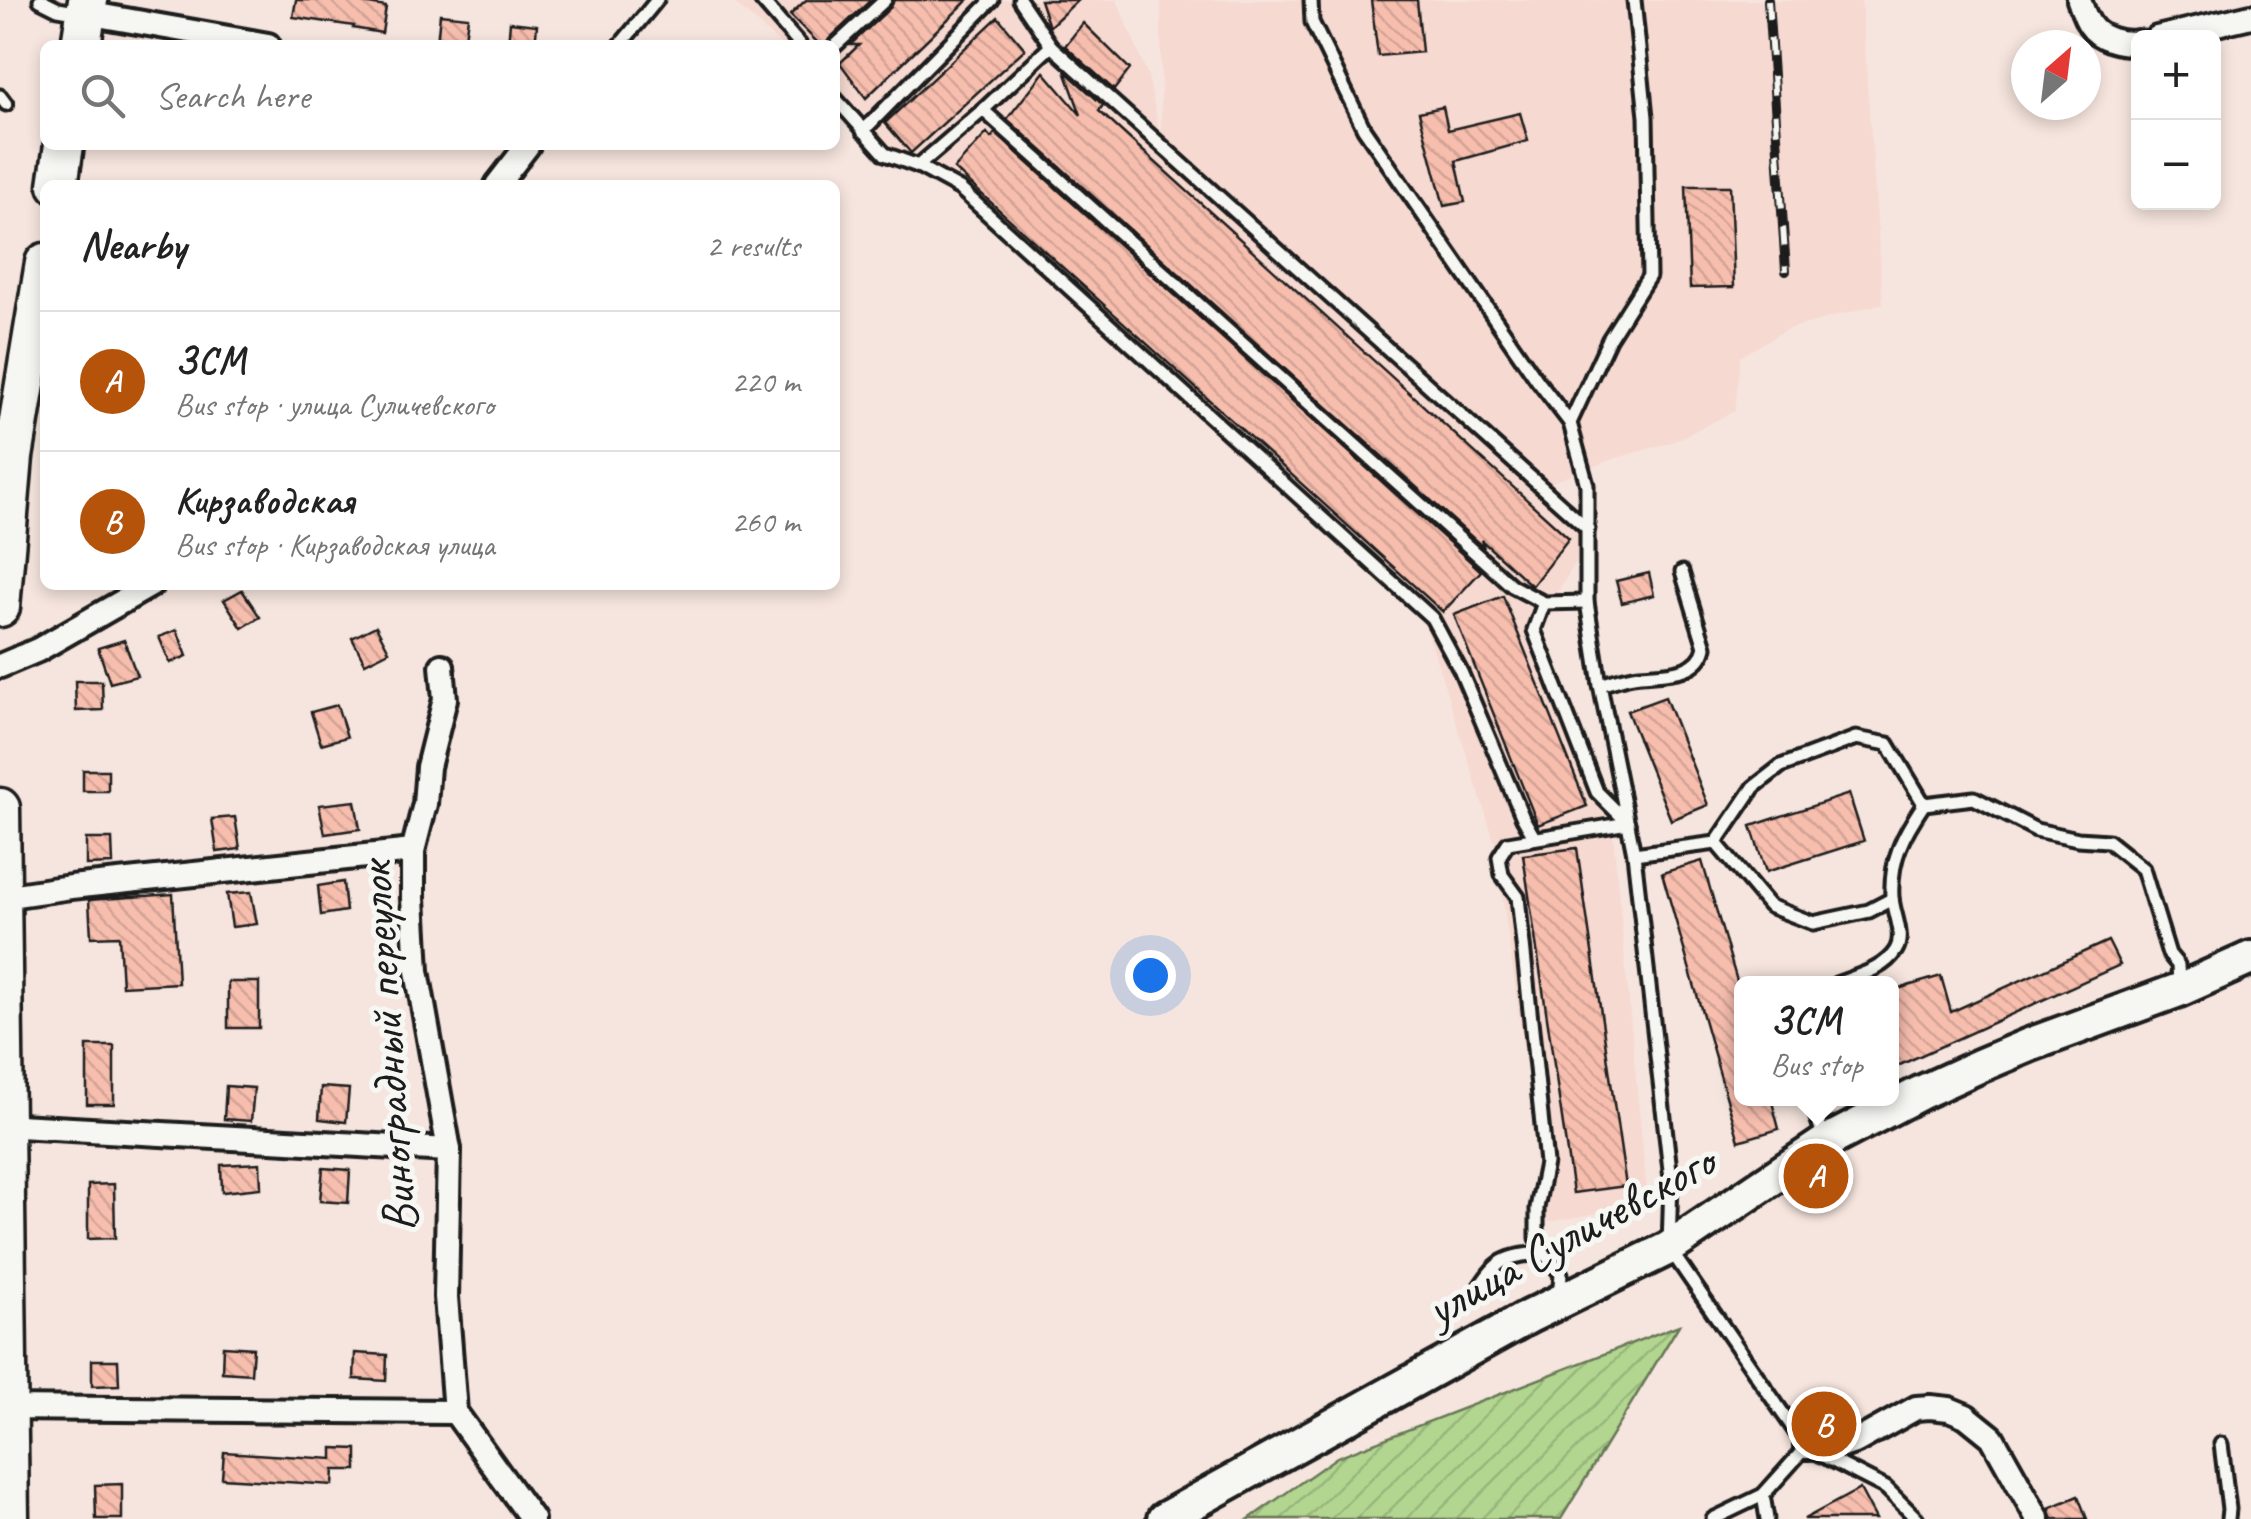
<!DOCTYPE html>
<html lang="en">
<head>
<meta charset="utf-8">
<style>
  :root { --surface:#fff; --page:#f6f6f6; --text:#222; --muted:#767676; --line:#e0e0e0; --accent:#b45309 }
  body { margin:0; font-family:Caveat,sans-serif; background:var(--page); color:var(--text) }
  .controls { position:absolute; right:30px; top:30px; display:grid; overflow:hidden; border-radius:15px; box-shadow:0 5px 15px #0003 }
  .controls button { width:90px; height:90px; display:grid; place-items:center; padding:0; border:0; border-bottom:2px solid var(--line); background:var(--surface); color:var(--text); font:50px sans-serif }
  .compass { position:absolute; left:2011px; top:30px; width:90px; height:90px; border-radius:50%; background:var(--surface); box-shadow:0 5px 15px #0003; rotate:28deg }
  .you { position:absolute; left:1150px; top:975px; width:35px; height:35px; margin:-25px; border:8px solid #fff; border-radius:50%; background:#1a73e8; box-shadow:0 0 0 15px #1a73e833 }
  .badge { display:grid; place-items:center; width:65px; height:65px; border-radius:50%; background:var(--accent); color:#fff; font-size:32px; font-weight:700 }
  .pin { position:absolute; translate:-50% -50%; border:5px solid #fff; box-shadow:0 2px 10px #0006 }
  .popup { position:absolute; left:1734px; top:976px; width:165px; height:130px; box-sizing:border-box; display:grid; place-content:center; border-radius:15px; background:var(--surface); filter:drop-shadow(0 2px 8px #0005); font-size:32px; white-space:nowrap; color:var(--muted) }
  .popup b { font-size:38px; color:var(--text) }
  .popup::after { content:''; position:absolute; left:50%; top:100%; margin-left:-20px; border:20px solid transparent; border-top-color:var(--surface) }
  .list { margin:0; padding:0; list-style:none }
  h2 { display:flex; justify-content:space-between; align-items:center; height:130px; margin:0; padding:0 40px; font-size:42px }
  h2 small { font-size:32px; font-weight:400; color:var(--muted) }
  .list li { display:grid; grid-template-columns:65px 1fr auto; gap:30px; align-items:center; box-sizing:border-box; height:140px; padding:0 40px; border-top:2px solid var(--line) }
  .list b { display:block; font-size:38px; white-space:nowrap }
  .list p { margin:0; font-size:32px; white-space:nowrap; color:var(--muted) }
  .list em { font-size:32px; font-style:normal; color:var(--muted) }
  .icon { flex:none; width:55px; height:55px; fill:none; stroke:currentColor; stroke-width:2; stroke-linecap:round; stroke-linejoin:round }
  .map { position:relative; flex:none; width:2251px; height:1519px; overflow:hidden }
  .search { position:absolute; background:var(--surface); box-shadow:0 5px 15px #0003; left:40px; top:40px; width:800px; height:110px; display:flex; align-items:center; gap:25px; box-sizing:border-box; padding:0 35px; border-radius:15px; color:var(--muted); font-size:38px }
  .panel { position:absolute; background:var(--surface); box-shadow:0 5px 15px #0003; left:40px; top:180px; width:800px; height:410px; border-radius:15px }
  .map>svg:first-child { display:block }
</style>
</head>
<body>
<div class="map">
<svg width="2251" height="1519" viewBox="0 0 2251 1519">
  <defs>
    <pattern id="garden-furrows" width="10" height="10" patternUnits="userSpaceOnUse" patternTransform="scale(2.5)"><rect width="10" height="10" fill="#b2d590"/><path d="M-1 1l2-2M0 10L10 0M9 11l2-2" fill="none" stroke="#98b67c"/></pattern>
    <pattern id="building-back-hatch" width="6" height="6" patternUnits="userSpaceOnUse" patternTransform="scale(2.5)"><rect width="6" height="6" fill="#f7beae"/><path d="M-1 5l2 2M0 0l6 6M5-1l2 2" fill="none" stroke="#d3a395"/></pattern>
  </defs>
  <rect width="100%" height="100%" fill="#f6e5de"/>
  <filter id="ink" filterUnits="userSpaceOnUse"><feTurbulence type="fractalNoise" baseFrequency=".01" numOctaves="2"/><feDisplacementMap in="SourceGraphic" scale="20" xChannelSelector="R" yChannelSelector="G"/><feConvolveMatrix kernelMatrix="1 2 1 2 8 2 1 2 1" color-interpolation-filters="sRGB"/></filter>
  <g filter="url(#ink)">
    <path fill="#f6d9d0" d="M731 0H1117L1148 76 1161 140V0H1861L1883 303 1785 330 1740 357 1735 411 1672 442 1613 459 1552 482 1588 542 1539 622 1613 835 1648 1204 1548 1222 1495 843 1423 618 1080 299 883 138 835 94V45H781Z"/>
    <path fill="url(#garden-furrows)" stroke="#677856" stroke-width="2.5" d="M1679 1325 1561 1519H1249L1337 1457Z"/>
    <g fill="url(#building-back-hatch)" stroke="#1c1c1c" stroke-width="2.5">
      <path d="M296 0H346L386 7 382 33 353 28 354 26 293 17Z"/>
      <path d="M806 0H871L829 39 826 45H820L790 15Z"/>
      <path d="M894 0H968L866 98 840 63 859 45H850L891 7Z"/>
      <path d="M1040 0H1078L1049 27Z"/>
      <path d="M1371 0H1417L1422 52 1378 56Z"/>
      <path d="M440 14 468 17 464 45 437 43Z"/>
      <path d="M998 17 1025 49 911 153 885 123Z"/>
      <path d="M510 22 537 25 535 45H508Z"/>
      <path d="M1083 23 1130 69 1114 90 1065 46Z"/>
      <path d="M1065 71 1103 105 1099 111 1569 538 1532 586 1481 540 1484 548 1007 119 1044 72 1081 115Z"/>
      <path d="M1443 107 1448 130 1520 113 1528 141 1456 161 1465 202 1444 206 1419 112Z"/>
      <path d="M987 133 991 138 995 133 1481 571 1443 612 954 169Z"/>
      <path d="M1686 186H1730L1734 287 1690 288Z"/>
      <path d="M1649 573 1654 595 1622 603 1616 581Z"/>
      <path d="M242 590 260 617 242 628 224 600Z"/>
      <path d="M1503 596 1587 806 1538 825 1454 615Z"/>
      <path d="M376 626 389 651 365 663 352 638Z"/>
      <path d="M177 630 187 656 170 663 159 637Z"/>
      <path d="M124 640 137 676 110 683 98 648Z"/>
      <path d="M75 681H102L103 710 76 711Z"/>
      <path d="M1665 697 1708 805 1671 820 1627 711Z"/>
      <path d="M337 705 347 737 321 744 311 712Z"/>
      <rect x="83" y="770" width="25" height="21"/>
      <path d="M1849 794 1864 841 1766 872 1751 826Z"/>
      <path d="M355 801 360 829 325 834 319 805Z"/>
      <path d="M235 817 240 849 217 852 212 819Z"/>
      <path d="M86 839H112L113 864 86 865Z"/>
      <path d="M1577 848 1626 1186 1573 1193 1523 855Z"/>
      <path d="M1702 861 1741 995V1098H1771L1779 1129 1739 1141 1662 873Z"/>
      <path d="M343 882 346 911 321 915 318 886Z"/>
      <path d="M251 892 257 924 232 927 227 894Z"/>
      <path d="M173 894 178 983 122 986 119 936 91 937 89 900Z"/>
      <path d="M2108 941 2120 965 1891 1069V991L1941 976 1951 1012Z"/>
      <rect x="228" y="982" width="31" height="46"/>
      <rect x="87" y="1046" width="27" height="58"/>
      <path d="M226 1086 254 1088 251 1121 224 1119Z"/>
      <path d="M321 1087 349 1089 346 1122 319 1119Z"/>
      <path d="M260 1163 261 1188 222 1192 221 1165Z"/>
      <path d="M323 1168 350 1170 348 1203 320 1201Z"/>
      <path d="M114 1184 115 1238 88 1239V1185Z"/>
      <path d="M223 1346 253 1348 251 1374 222 1372Z"/>
      <path d="M355 1353 387 1355 386 1381 354 1379Z"/>
      <path d="M92 1360H118L119 1385 92 1386Z"/>
      <path d="M333 1448 357 1449V1470H334L333 1485 222 1478 224 1452 333 1459Z"/>
      <path d="M122 1484V1519H96L95 1485Z"/>
      <path d="M1860 1489 1876 1519H1804Z"/>
      <path d="M2078 1496 2087 1519H2053L2049 1508Z"/>
    </g>
    <g fill="none" stroke-linecap="round" stroke-linejoin="round">
      <g stroke="#1c1c1c" stroke-width="19">
        <g id="lane">
          <path d="M40 0 58 9 82 13"/>
          <path d="M761 0 800 45"/>
          <path d="M1020 0 1051 46 1588 529"/>
          <path d="M1311 0 1312 22 1364 129 1537 380 1570 423"/>
          <path d="M1634 0 1646 117 1649 276 1609 339 1570 423 1587 485V602L1600 685 1634 854 1671 1179 1669 1248 1806 1447 1886 1488 1917 1519"/>
          <path d="M620 45 657 0"/>
          <path d="M835 46 885 0"/>
          <path d="M0 96 6 104"/>
          <path d="M835 98 885 154 918 166 960 189 1432 618 1461 672 1523 818 1534 837"/>
          <path d="M983 110 1512 586 1544 603 1587 602"/>
          <path d="M863 131 992 0"/>
          <path d="M918 166 983 110 1051 46"/>
          <path d="M1544 603 1534 630 1597 792 1628 823"/>
          <path d="M1600 685C1611 682 1621 678 1633 676 1657 672 1698 678 1705 647L1682 572"/>
          <path d="M1634 854 1716 843"/>
          <path d="M1892 899 1869 911 1813 923 1769 906 1716 843 1754 787 1781 766 1856 738 1888 744 1924 804"/>
          <path d="M1836 984C1856 976 1884 970 1896 950 1905 935 1893 914 1892 897 1890 859 1903 835 1924 804L1974 798 2036 830 2078 839 2108 841 2143 869 2169 954 2178 965 2179 984"/>
          <path d="M1810 1098 1824 1138"/>
          <path d="M1475 1294C1497 1259 1503 1256 1544 1253"/>
          <path d="M1559 1299 1561 1274 1544 1253 1537 1238V1208L1546 1163 1518 897 1502 875 1499 857 1508 843 1628 823"/>
          <path d="M2221 1444 2229 1509 2228 1519"/>
          <path d="M1763 1495 1767 1519"/>
          <path d="M1713 1519 1763 1495 1806 1447"/>
        </g>
      </g>
      <g stroke="#1c1c1c" stroke-width="30">
        <g id="street">
          <path d="M2079 0C2082 8 2085 18 2090 25 2099 39 2123 45 2138 42"/>
          <path d="M86 13 268 45"/>
          <path d="M2157 38 2251 16"/>
          <path d="M497 185 528 145"/>
          <path d="M0 666 38 650 151 585"/>
          <path d="M442 666 445 699 428 767 425 804 413 851V898L417 971 449 1150 446 1297 455 1412 532 1519"/>
          <path d="M2 897 71 887 413 851"/>
          <path d="M0 1125 449 1150"/>
          <path d="M0 1408 455 1412"/>
          <path d="M1806 1447 1842 1446 1857 1441 1916 1408 1930 1407 1949 1409 1966 1416 1992 1437 2038 1519"/>
        </g>
      </g>
      <g stroke="#1c1c1c" stroke-width="40">
        <path id="secondary" d="M1164 1519 1528 1317 1669 1248 1826 1142 1920 1093 1979 1066 2029 1045 2179 990 2251 958"/>
      </g>
      <g stroke="#1c1c1c" stroke-width="45">
        <g id="primary">
          <path d="M81 45 88 0"/>
          <path d="M58 185 64 145"/>
          <path d="M0 607 13 457 45 263"/>
          <path d="M0 808 9 1519"/>
        </g>
      </g>
      <use href="#lane" stroke="#f6f6f2" stroke-width="11"/>
      <use href="#street" stroke="#f6f6f2" stroke-width="22"/>
      <use href="#secondary" stroke="#f6f6f2" stroke-width="32"/>
      <use href="#primary" stroke="#f6f6f2" stroke-width="38"/>
      <g stroke="#1c1c1c" stroke-width="10">
        <path id="rail" d="M1768 0 1786 271"/>
      </g>
      <use href="#rail" stroke="#f6f6f2" stroke-width="6" stroke-dasharray="19" stroke-linecap="butt"/>
    </g>
  </g>
  <g text-anchor="middle" dominant-baseline="central" stroke-width="10" stroke-linejoin="round" paint-order="stroke">
    <g font-size="50" fill="#1c1c1c" stroke="#f6f6f2">
      <text transform="translate(387 1047) rotate(-94)">Виноградный переулок</text>
      <text transform="translate(1570 1235) rotate(-29)">улица Суличевского</text>
    </g>
  </g>
</svg>
<div class="controls">
<button>+</button>
<button>−</button>
</div>
<svg class="compass" viewBox="-18 -18 36 36"><path d="M0-13l5 13h-10z" fill="#e53935"/><path d="M0 13l5-13h-10z" fill="#767676"/></svg>
<div class="you"></div>
<div class="pin badge" style="left:1816px;top:1176px">A</div>
<div class="popup"><b>ЗСМ</b>Bus stop</div>
<div class="pin badge" style="left:1824px;top:1424px">B</div>
<div class="search"><svg class="icon" aria-label="search" viewBox="0 0 24 24"><circle cx="10" cy="10" r="6"/><path d="M15 15l6 6"/></svg>Search here</div>
<section class="panel">
<h2>Nearby<small>2 results</small></h2>
<ul class="list">
<li><span class="badge">A</span><div><b>ЗСМ</b><p>Bus stop · улица Суличевского</p></div><em>220 m</em></li>
<li><span class="badge">B</span><div><b>Кирзаводская</b><p>Bus stop · Кирзаводская улица</p></div><em>260 m</em></li>
</ul>
</section>
</div>
</body>
</html>
